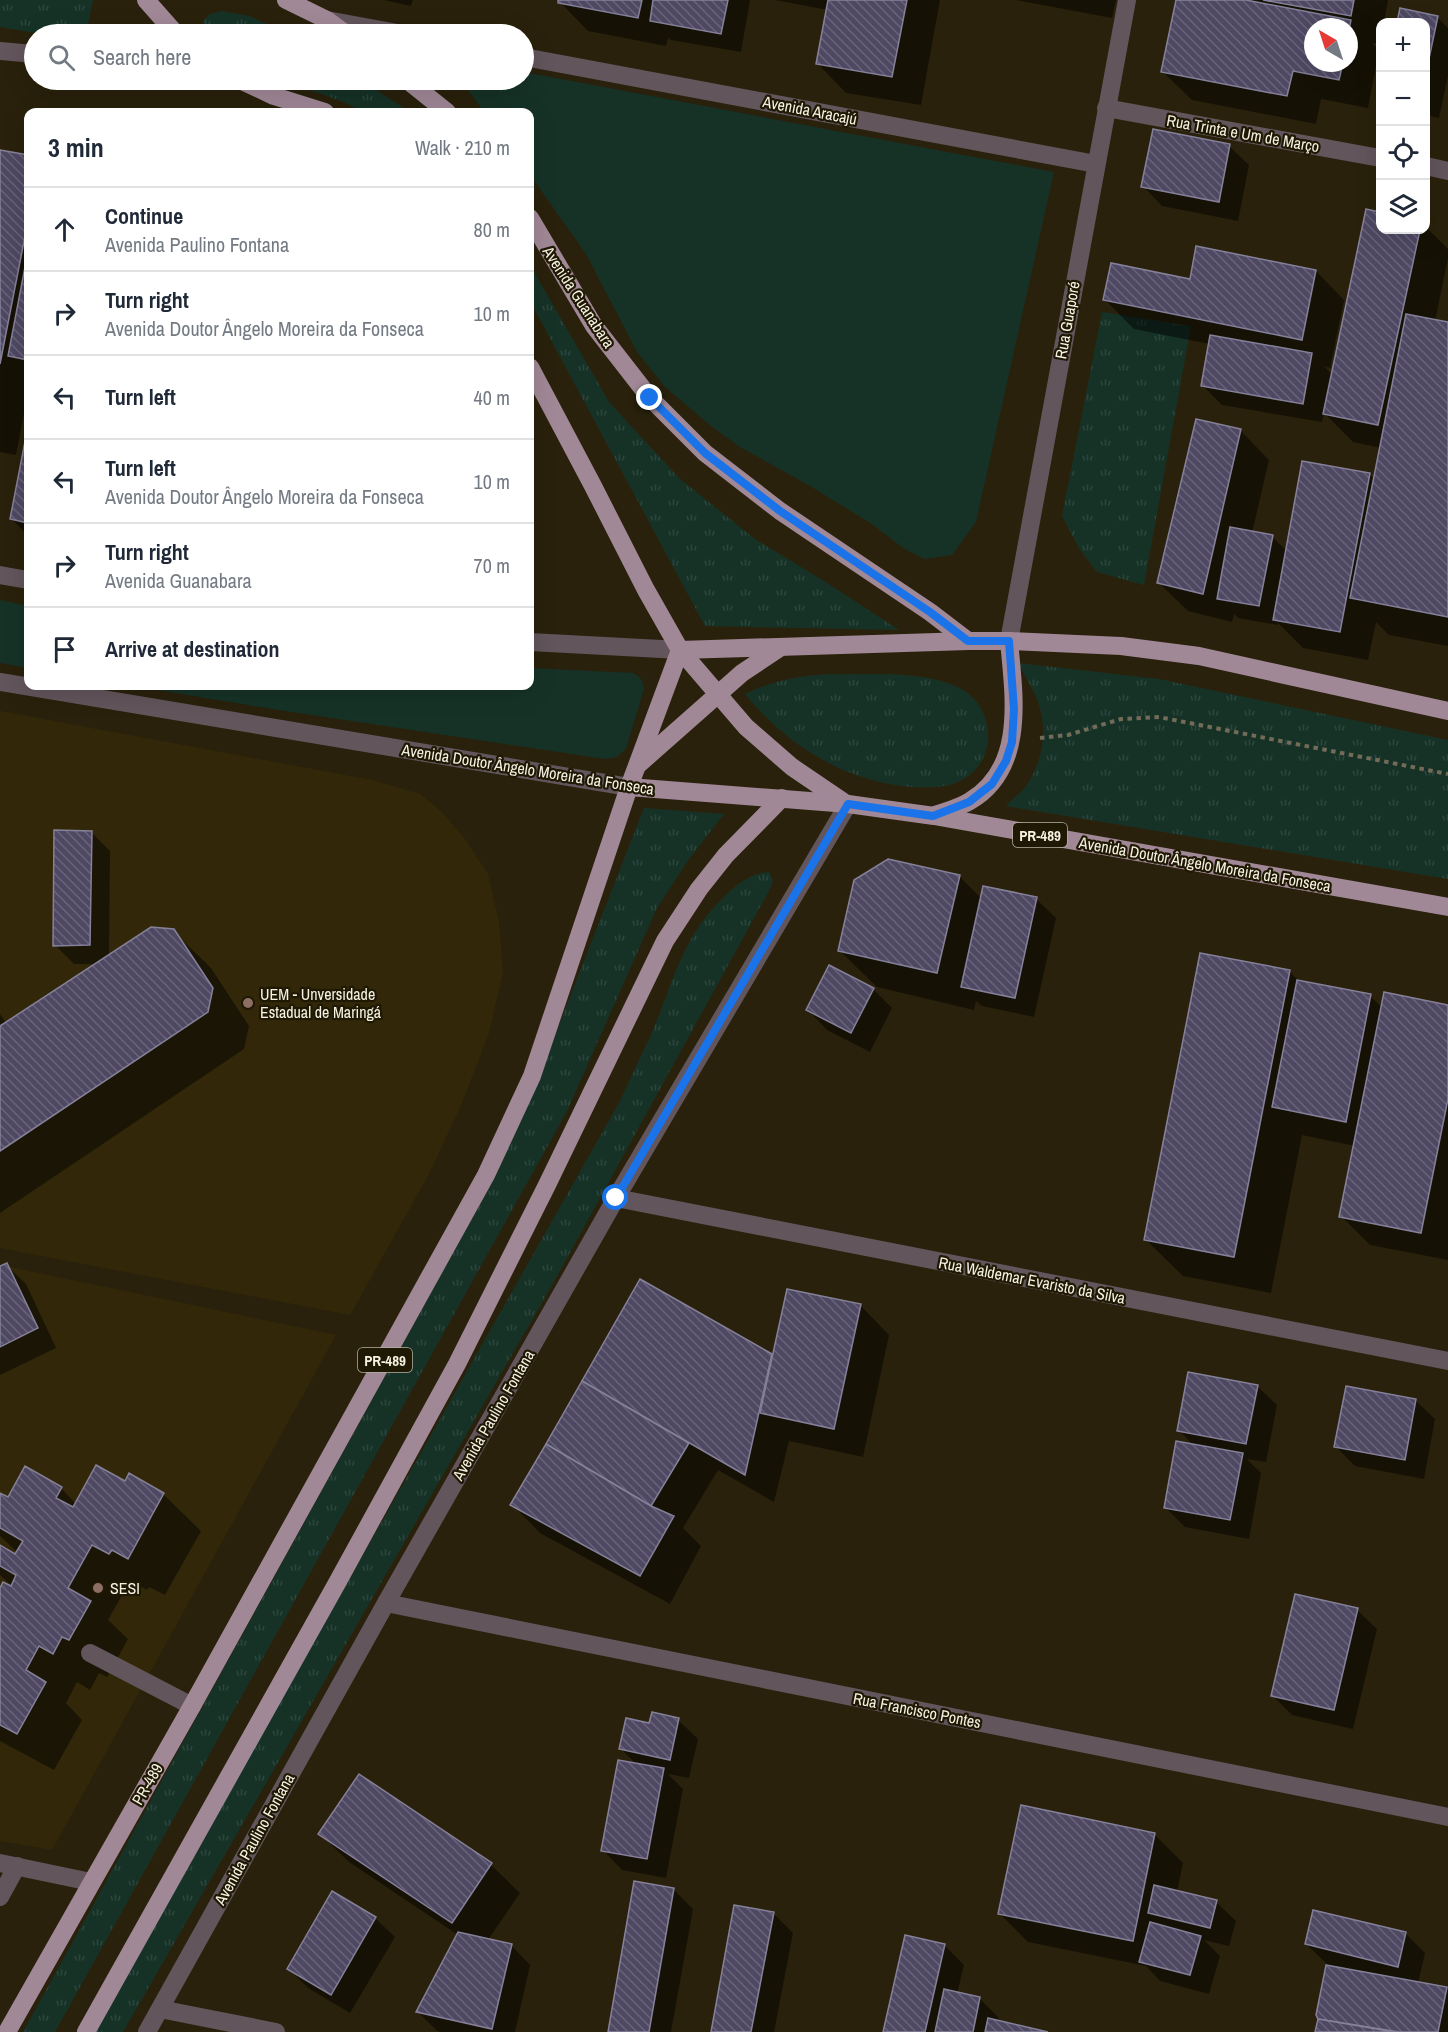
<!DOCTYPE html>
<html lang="en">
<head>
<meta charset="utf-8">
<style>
  :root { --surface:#fff; --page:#f2f2f3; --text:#1f2937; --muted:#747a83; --line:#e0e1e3 }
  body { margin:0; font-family:"Archivo Narrow",sans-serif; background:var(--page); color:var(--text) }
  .controls { position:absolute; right:18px; top:18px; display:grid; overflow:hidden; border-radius:12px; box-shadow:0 6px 24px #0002 }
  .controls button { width:54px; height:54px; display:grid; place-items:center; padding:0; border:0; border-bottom:2px solid var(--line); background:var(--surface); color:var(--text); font:30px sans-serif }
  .compass { position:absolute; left:1304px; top:18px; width:54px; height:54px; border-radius:50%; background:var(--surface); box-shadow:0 6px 24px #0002; rotate:321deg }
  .stop { position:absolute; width:18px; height:18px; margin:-14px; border:4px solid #1a73e8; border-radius:50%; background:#fff }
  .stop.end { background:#1a73e8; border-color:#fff; box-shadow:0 2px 6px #0008 }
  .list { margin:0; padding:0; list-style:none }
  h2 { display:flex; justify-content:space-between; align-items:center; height:78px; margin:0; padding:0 24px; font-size:26px }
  h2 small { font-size:20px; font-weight:400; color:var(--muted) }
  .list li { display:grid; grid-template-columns:39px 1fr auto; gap:18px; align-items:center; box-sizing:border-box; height:84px; padding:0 24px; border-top:2px solid var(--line) }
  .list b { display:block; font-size:22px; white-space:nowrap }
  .list p { margin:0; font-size:20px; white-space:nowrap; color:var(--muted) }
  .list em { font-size:20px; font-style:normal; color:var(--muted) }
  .icon { flex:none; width:33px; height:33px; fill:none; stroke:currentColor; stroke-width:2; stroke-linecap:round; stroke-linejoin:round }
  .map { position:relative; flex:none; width:1448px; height:2032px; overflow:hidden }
  .search { position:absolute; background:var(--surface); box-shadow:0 6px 24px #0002; left:24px; top:24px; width:510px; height:66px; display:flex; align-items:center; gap:15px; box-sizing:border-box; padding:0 21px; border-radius:33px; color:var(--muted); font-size:22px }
  .panel { position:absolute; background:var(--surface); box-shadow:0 6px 24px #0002; left:24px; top:108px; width:510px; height:582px; border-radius:12px }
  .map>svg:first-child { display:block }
</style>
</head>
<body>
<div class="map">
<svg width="1448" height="2032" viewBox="0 0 1448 2032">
  <defs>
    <pattern id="grass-tufts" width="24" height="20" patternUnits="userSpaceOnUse" patternTransform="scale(1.5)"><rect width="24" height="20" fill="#163227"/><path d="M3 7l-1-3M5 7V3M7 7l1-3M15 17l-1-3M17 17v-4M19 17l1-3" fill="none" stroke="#2d463c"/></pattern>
    <pattern id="building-back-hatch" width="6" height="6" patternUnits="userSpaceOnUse" patternTransform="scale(1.5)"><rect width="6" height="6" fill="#4e4863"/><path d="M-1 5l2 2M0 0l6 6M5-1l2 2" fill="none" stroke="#686379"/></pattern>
  </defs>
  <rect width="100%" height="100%" fill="#29210b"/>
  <g fill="#322809">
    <path d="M0 711 372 780 420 794 442 812 464 838 488 874 499 922 503 972 489 1033 462 1103 430 1172 350 1315 0 1248Z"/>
    <path d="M0 1265 336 1335 52 1850 0 1841Z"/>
  </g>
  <g fill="url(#grass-tufts)">
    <path d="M0 0H93L86 34H41L0 27Z"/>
    <path d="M222 11 249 16 290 34H207L203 31V21L210 14Z"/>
    <path d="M283 80H361L410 112H363L346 103Z"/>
    <path d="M530 265 609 402 679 478 755 539 824 581 899 630 705 626 530 301Z"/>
    <path d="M1102 312 1191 326 1144 585 1097 572 1080 550 1062 516Z"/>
    <path d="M1018 663 1159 679 1448 740V879L1006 806C1012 799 1021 793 1026 786 1042 763 1048 733 1039 705 1035 691 1025 677 1018 663Z"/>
    <path d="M827 674C866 675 916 670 953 685 993 700 1002 755 964 779 949 788 929 788 911 787 846 782 785 744 745 694 772 681 797 676 827 674Z"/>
    <path d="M644 808 724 814 689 859 657 908 567 1111 55 2032H23L495 1177 537 1081Z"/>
    <path d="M769 872 773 881 769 891 551 1287 123 2032H93L620 1101C631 1077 642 1054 653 1030 675 978 682 936 726 895 738 883 752 873 769 872Z"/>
  </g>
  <g fill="#163227">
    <path d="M524 72 1054 172 976 522 952 555 924 559 903 548 872 524 810 486 740 447 711 426 665 387 637 352 586 254 530 175V112H484L461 80H524Z"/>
    <path d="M0 600 28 606V668L0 663Z"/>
    <path d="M530 668 634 673 642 680 644 689 626 749 617 757 605 759 285 711 133 686H530Z"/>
  </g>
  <g fill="#0007" fill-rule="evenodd">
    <path d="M384 0H413L411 6Z"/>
    <path d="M560 0H750L741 52 671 40 668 38 666 46 588 31 560 2Z"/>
    <path d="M775 0H940L921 105 846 93 818 64 828 10Z"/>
    <path d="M1016 0H1116L1112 18Z"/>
    <path d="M1177 0H1388L1384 22H1380V44L1372 43 1379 50 1368 108 1321 99 1316 124 1192 100 1163 72ZM1313 27H1349V63H1313Z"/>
    <path d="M1401 10 1437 17 1448 28V76L1439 118 1426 115V22H1399Z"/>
    <path d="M1229 146 1249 165 1238 221 1162 206 1143 186Z"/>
    <path d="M0 151 28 157V392L16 455 0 452Z"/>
    <path d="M1367 210 1380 213V230H1426V227L1448 249V258L1435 321 1448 323V646L1389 635 1376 622 1368 660 1303 648 1278 623V625L1238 618 1234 614 1232 622 1188 611 1159 583 1197 421 1241 431 1269 460 1252 533 1272 537 1287 551 1369 474 1375 480 1381 448 1353 442 1324 413 1322 422 1222 405 1203 386 1210 344 1134 329 1105 300 1191 280 1316 271 1344 300 1330 368 1324 366 1332 375Z"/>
    <path d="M28 433V536L12 519Z"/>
    <path d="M91 832 110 851 109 956 173 931 211 968 249 1026 244 1049 0 1213V1014L6 1023 97 964H74L55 945Z"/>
    <path d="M959 876 981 898 1036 899 1056 918 1034 1017 982 1006 976 1001 974 1010 877 987 839 950Z"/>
    <path d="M1290 972 1300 982 1370 996 1383 1008 1448 1006V1260L1370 1245 1341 1216 1355 1146 1302 1135 1271 1293 1183 1276 1145 1239Z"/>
    <path d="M873 989 892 1008 870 1052 827 1030 808 1010Z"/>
    <path d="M6 1265 26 1284 56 1348 0 1375V1268Z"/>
    <path d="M641 1281 774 1358 789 1291 861 1306 889 1335 863 1457 789 1441 774 1502 718 1470 683 1528 701 1546 670 1604 540 1533 512 1504Z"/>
    <path d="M1257 1386 1277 1405 1266 1462 1247 1459 1261 1473 1249 1539 1185 1527 1166 1508 1194 1446 1179 1430Z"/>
    <path d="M1415 1400 1435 1419 1424 1479 1355 1466 1335 1446Z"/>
    <path d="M25 1468 61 1488 76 1504 125 1483 163 1494 201 1531 165 1595 149 1587 147 1590 130 1581 108 1620 128 1639 107 1677 99 1673 90 1690 77 1682 66 1703 82 1720 54 1770 0 1741V1591L14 1588 0 1575V1547L16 1556 18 1553 0 1536V1495L8 1499Z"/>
    <path d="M1357 1610 1377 1629 1353 1729 1292 1715 1272 1695Z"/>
    <path d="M678 1720 698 1739 689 1778 668 1774 683 1789 666 1878 622 1870 603 1850 637 1765 621 1749 650 1725Z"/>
    <path d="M359 1776 491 1865 520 1893 488 1940 511 1945 530 1965 515 2032H441L437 2031 418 2012 458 1935 349 1862 320 1834Z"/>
    <path d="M1154 1834 1183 1863 1177 1892 1216 1902 1236 1921 1229 1946 1204 1940 1220 1956 1209 1994 1160 1981 1146 1966 1028 1942 1000 1914Z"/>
    <path d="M673 1889 693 1909 671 2032H610Z"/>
    <path d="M1314 1911 1406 1934 1425 1953 1418 1983 1446 1988 1448 1990V2032H1316L1327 1964 1306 1944Z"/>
    <path d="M773 1913 793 1933 774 2032H713Z"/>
    <path d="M375 1918 395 1937 350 2013 308 1988 289 1969Z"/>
    <path d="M944 1945 964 1965 957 1994 980 1999 999 2018 998 2022 1042 2032H885Z"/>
  </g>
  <g fill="url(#building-back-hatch)" stroke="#86819a" stroke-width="1.5">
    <path d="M558 0H642L638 18 558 3Z"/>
    <path d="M653 0H728L721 34 650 21Z"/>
    <path d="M828 0H907L892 77 816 64Z"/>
    <path d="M1176 0H1246L1351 20 1349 30V27H1313V63H1343L1339 80 1293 71 1287 96 1161 72Z"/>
    <path d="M1263 0H1354L1351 16Z"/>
    <path d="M1400 8 1438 16 1426 73V22H1397Z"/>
    <path d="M1153 129 1230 144 1219 202 1141 187Z"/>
    <path d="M0 150 28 155V221L0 364Z"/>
    <path d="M1366 209 1380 212V230H1420L1378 425 1323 414Z"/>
    <path d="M1196 246 1316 270 1302 340 1103 300 1111 263 1190 279Z"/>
    <path d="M28 251V360L8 356Z"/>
    <path d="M1406 314 1448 322V617L1350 598Z"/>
    <path d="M1210 335 1312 353 1303 404 1201 386Z"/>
    <path d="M1196 419 1241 429 1203 594 1157 583Z"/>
    <path d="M28 426V523L10 519Z"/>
    <path d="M1302 461 1370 473 1340 632 1273 620Z"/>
    <path d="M1230 527 1273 535 1259 606 1217 599Z"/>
    <path d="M54 830 92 831 90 945 53 946Z"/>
    <path d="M888 859 960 875 937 973 838 951 854 880Z"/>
    <path d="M983 886 1037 897 1015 998 961 987Z"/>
    <path d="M151 927 174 929 213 988 208 1012 0 1151V1026Z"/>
    <path d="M1200 953 1290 970 1234 1257 1144 1240Z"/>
    <path d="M829 965 874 988 851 1033 806 1010Z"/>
    <path d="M1297 980 1371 994 1346 1122 1272 1107Z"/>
    <path d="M1384 992 1448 1005V1099L1421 1233 1339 1217Z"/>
    <path d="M7 1263 38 1328 0 1347V1266Z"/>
    <path d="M640 1279 772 1354 745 1475 582 1381Z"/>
    <path d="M787 1289 861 1304 834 1429 760 1413Z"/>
    <path d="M1188 1372 1258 1385 1246 1444 1177 1431Z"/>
    <path d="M582 1381 689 1443 651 1506 546 1444Z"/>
    <path d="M1346 1386 1416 1399 1405 1460 1334 1447Z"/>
    <path d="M1176 1441 1243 1453 1230 1520 1164 1508Z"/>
    <path d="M546 1444 651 1506 674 1516 640 1576 510 1505Z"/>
    <path d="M96 1465 125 1481 129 1473 164 1493 128 1559 112 1550 109 1554 92 1545 68 1588 91 1601 69 1640 62 1637 53 1654 39 1646 26 1670 46 1682 17 1734 0 1725V1588L3 1582 11 1586 16 1575 0 1566V1545L15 1554 23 1541 0 1528V1493L8 1497 25 1466 62 1487 56 1498 73 1507Z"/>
    <path d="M1295 1594 1358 1608 1334 1710 1271 1696Z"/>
    <path d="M652 1712 679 1718 670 1760 619 1749 626 1718 649 1723Z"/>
    <path d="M618 1760 664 1768 647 1859 601 1851Z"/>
    <path d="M359 1774 492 1863 452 1923 318 1834Z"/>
    <path d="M1021 1805 1155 1833 1133 1941 998 1914Z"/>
    <path d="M634 1881 674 1888 649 2032H608Z"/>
    <path d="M1154 1885 1217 1900 1210 1928 1148 1913Z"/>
    <path d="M332 1891 376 1917 331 1995 287 1969Z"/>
    <path d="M734 1905 774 1912 751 2032H711Z"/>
    <path d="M1313 1910 1406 1932 1398 1967 1305 1944Z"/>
    <path d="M1150 1922 1201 1936 1190 1975 1139 1962Z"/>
    <path d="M458 1932 512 1944 492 2029 416 2012Z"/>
    <path d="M905 1935 945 1944 925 2032H883Z"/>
    <path d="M1326 1965 1447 1987 1438 2032H1399L1318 2019 1316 2015Z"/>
    <path d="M944 1989 980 1997 973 2032H935Z"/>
    <path d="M988 2018 1048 2032H985Z"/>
    <path d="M1318 2019 1394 2032H1315Z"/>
  </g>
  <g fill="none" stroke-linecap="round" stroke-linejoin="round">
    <path stroke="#726b58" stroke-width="4" stroke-dasharray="4.5 4.5" stroke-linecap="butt" d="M1040 738 1068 735 1121 719 1159 717 1448 774"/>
    <g stroke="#62555c" stroke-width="18">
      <path d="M327 20 403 34"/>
      <path d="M0 51 34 54"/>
      <path d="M524 57 1096 164"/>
      <path d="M1106 108 1380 158"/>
      <path d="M1426 166 1448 171"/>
      <path d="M0 575 28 580"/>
      <path d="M1009 641 1127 0"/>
      <path d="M530 642 680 650"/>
      <path d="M0 682 629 787"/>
      <path d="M616 1198 1448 1361"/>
      <path d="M386 1603 1448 1817"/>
      <path d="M90 1653 192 1706"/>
      <path d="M0 1863 91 1882"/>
      <path d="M0 1897 17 1866"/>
      <path d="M160 2009 276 2032"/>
      <path d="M147 2032 386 1603 616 1198 848 804"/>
    </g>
    <g stroke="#a18897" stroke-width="18">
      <path d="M146 0 176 34"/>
      <path d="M286 0 327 20 346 34"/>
      <path d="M240 80 274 96 325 112"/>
      <path d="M407 80 447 112"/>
      <path d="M530 218 594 326 650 398 705 453 780 511 930 612 968 641"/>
      <path d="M530 367 593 486 646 590 680 650 746 727 792 767 845 803"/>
      <path d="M680 650 968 641H1009L1121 646 1199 656 1448 711"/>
      <path d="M639 764 742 673 781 647"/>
      <path d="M629 787 848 804 934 816 1448 907"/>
      <path d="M935 815C946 811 959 808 970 801 1026 768 1014 696 1009 641"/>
      <path d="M7 2032 192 1706 486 1175 532 1076 629 787 680 650"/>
      <path d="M86 2032 337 1583 457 1364 547 1185 665 941 699 889 726 855 782 798"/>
    </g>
  </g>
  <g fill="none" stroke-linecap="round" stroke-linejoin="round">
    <path stroke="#1a73e8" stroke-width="8" d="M616 1198 848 804 933 816 969 802 992 784 1006 761 1012 742 1014 709 1009 641H968L930 612 780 511 705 453 650 398"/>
  </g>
  <g fill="#8d6e63" stroke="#1f1803" stroke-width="2">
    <circle cx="248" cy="1003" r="6"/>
    <circle cx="98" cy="1588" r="6"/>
  </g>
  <g text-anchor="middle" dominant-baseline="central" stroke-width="4.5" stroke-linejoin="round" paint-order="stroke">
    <g fill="#1f1803" stroke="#b5b0a0" stroke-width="1.5">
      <rect x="1013" y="823" width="54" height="24" rx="4.5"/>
      <rect x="358" y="1348" width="54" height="24" rx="4.5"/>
    </g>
    <g font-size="15" font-weight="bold" fill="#f5f1e3">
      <text x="1040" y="835">PR-489</text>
      <text x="385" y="1360">PR-489</text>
    </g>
    <g font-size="16" fill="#f5f1e3" stroke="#1f1803">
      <text transform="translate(810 110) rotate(11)">Avenida Aracajú</text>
      <text transform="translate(1243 133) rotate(10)">Rua Trinta e Um de Março</text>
      <text transform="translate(579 297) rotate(57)">Avenida Guanabara</text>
      <text transform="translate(1067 320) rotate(-80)">Rua Guaporé</text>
      <text transform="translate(528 769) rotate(9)">Avenida Doutor Ângelo Moreira da Fonseca</text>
      <text transform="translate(1205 864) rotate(10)">Avenida Doutor Ângelo Moreira da Fonseca</text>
      <text transform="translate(1032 1280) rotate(11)">Rua Waldemar Evaristo da Silva</text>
      <text transform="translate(493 1415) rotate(-60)">Avenida Paulino Fontana</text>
      <text transform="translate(917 1710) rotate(11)">Rua Francisco Pontes</text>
      <text transform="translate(147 1784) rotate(-60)">PR-489</text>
      <text transform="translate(254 1839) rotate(-61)">Avenida Paulino Fontana</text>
    </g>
    <g font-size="16" fill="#f5f1e3" stroke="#1f1803" text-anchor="start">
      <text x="260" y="994">UEM - Unversidade<tspan x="260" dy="18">Estadual de Maringá</tspan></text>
      <text x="110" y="1588">SESI</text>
    </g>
  </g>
</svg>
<div class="controls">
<button>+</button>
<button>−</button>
<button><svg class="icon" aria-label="locate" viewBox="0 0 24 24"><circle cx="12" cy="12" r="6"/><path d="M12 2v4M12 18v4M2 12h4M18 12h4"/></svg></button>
<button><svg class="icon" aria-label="layers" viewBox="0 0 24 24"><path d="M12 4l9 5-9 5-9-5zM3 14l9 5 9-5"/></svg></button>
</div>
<svg class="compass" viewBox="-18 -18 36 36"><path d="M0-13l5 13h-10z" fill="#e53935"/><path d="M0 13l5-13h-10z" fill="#747a83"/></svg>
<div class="stop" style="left:616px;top:1198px"></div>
<div class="stop end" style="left:650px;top:398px"></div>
<div class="search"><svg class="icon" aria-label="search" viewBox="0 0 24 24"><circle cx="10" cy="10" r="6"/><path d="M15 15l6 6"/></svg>Search here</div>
<section class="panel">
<h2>3 min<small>Walk · 210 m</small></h2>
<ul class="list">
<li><svg class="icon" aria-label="ahead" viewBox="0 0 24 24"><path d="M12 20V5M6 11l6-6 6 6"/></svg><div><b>Continue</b><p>Avenida Paulino Fontana</p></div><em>80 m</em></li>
<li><svg class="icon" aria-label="right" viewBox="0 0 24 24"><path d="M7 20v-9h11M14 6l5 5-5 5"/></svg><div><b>Turn right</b><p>Avenida Doutor Ângelo Moreira da Fonseca</p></div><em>10 m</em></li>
<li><svg class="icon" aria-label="left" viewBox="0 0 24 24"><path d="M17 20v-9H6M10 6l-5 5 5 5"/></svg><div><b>Turn left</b></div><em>40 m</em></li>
<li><svg class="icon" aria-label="left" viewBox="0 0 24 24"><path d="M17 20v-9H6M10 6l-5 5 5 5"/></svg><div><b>Turn left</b><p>Avenida Doutor Ângelo Moreira da Fonseca</p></div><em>10 m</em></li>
<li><svg class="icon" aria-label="right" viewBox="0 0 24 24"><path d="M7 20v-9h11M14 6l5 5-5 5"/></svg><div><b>Turn right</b><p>Avenida Guanabara</p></div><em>70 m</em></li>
<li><svg class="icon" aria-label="arrive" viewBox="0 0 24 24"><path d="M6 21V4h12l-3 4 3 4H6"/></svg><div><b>Arrive at destination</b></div></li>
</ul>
</section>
</div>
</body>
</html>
